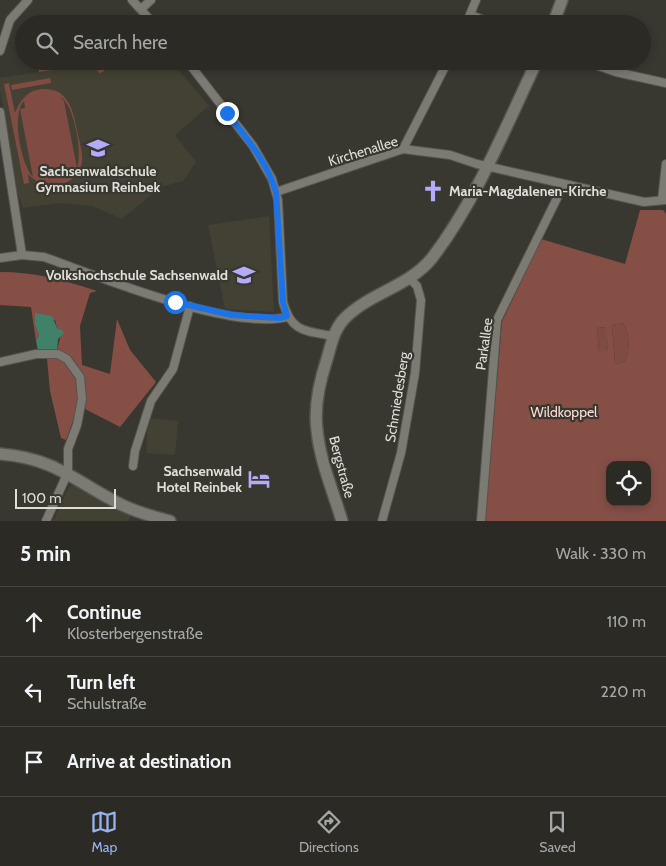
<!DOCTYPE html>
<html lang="en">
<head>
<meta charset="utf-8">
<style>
  :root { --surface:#2b2a24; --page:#373631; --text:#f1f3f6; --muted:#a6a7a6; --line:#474641; --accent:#95b2f1 }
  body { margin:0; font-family:Cabin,sans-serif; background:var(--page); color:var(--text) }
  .controls { position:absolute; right:15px; bottom:15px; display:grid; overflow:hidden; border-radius:10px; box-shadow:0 2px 8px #0003 }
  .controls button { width:45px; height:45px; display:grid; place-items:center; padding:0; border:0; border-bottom:1px solid var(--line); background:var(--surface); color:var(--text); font:25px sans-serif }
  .scale { position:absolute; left:15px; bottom:12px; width:101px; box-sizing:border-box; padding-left:5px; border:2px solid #deddd8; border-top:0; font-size:14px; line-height:18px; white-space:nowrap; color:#deddd8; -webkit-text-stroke:4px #393830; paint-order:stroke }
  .stop { position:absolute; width:15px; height:15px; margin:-11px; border:4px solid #1a73e8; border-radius:50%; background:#fff }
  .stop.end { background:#1a73e8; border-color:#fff; box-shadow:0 1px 5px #0008 }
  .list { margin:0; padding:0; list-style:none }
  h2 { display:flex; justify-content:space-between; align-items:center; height:65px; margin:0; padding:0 20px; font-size:21px }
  h2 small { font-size:16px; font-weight:400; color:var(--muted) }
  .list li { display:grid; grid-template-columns:32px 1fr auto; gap:15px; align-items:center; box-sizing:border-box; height:70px; padding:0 20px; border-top:1px solid var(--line) }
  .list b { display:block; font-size:19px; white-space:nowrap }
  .list p { margin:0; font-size:16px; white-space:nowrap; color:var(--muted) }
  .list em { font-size:16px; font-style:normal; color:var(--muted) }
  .icon { flex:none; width:28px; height:28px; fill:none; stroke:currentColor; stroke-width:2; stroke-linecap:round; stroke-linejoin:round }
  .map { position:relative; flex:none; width:666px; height:521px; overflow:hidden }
  .search { position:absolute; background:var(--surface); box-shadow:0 2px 8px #0003; left:15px; right:15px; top:15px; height:55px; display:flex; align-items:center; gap:12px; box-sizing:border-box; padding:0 18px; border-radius:28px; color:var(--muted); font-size:19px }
  .sheet { height:275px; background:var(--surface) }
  nav { display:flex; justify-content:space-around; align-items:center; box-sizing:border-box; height:70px; border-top:1px solid var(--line); background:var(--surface); font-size:14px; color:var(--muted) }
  nav a { display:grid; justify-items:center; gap:2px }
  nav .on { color:var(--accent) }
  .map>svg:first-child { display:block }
</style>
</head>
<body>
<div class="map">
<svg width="666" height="521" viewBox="0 0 666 521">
  <rect width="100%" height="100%" fill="#393830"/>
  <g fill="#434133">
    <path d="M37 61H171L209 106 175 135 196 162 183 181 161 187 122 219 92 206 59 203 23 208 18 194 0 90V78L39 72Z"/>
    <path d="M269 216 274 312 225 309 208 225Z"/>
    <path d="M148 418 178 421 175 455 146 453Z"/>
    <path d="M75 484 131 515 128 521H53L69 487Z"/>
  </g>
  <g fill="#7f4b43" fill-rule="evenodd">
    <path d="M37 61H73L65 68 39 72Z"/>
    <path d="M93 61H116L100 74 91 63Z"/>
    <path d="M50 78 51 83 12 90 11 85Z"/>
    <path d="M9 83 15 113C20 100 28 90 42 89 70 87 74 114 78 135 80 144 83 153 82 162 76 189 44 192 28 174L29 183 24 184 4 84ZM60 97C74 103 83 153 77 168L64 101ZM24 101 25 108 20 109 33 177C21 165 11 113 24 101Z"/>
    <path d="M623 323C630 337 630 348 625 362L615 364 612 325Z"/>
    <path d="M607 327 608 352H599L597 328Z"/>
  </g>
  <g fill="#854f46" fill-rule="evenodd">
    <path d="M640 210H663L666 214V521H485L502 322 541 239 625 264ZM623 323C630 336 630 348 625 362L615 364 612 325ZM606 327 608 351 599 352 597 328ZM610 465H647V502H610Z"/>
    <path d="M0 272C35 272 64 280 97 291L90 293 80 326 82 365 110 374 117 319 130 350 156 382 120 427 87 410 79 404 66 440 61 438 50 391 47 359 55 358 62 330 57 328 55 320 35 325 39 335 36 341 31 307 0 305Z"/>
  </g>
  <path fill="#428169" d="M35 313 52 316 57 328 62 330 64 333 58 339 57 351H38L36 341 39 335 35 325Z"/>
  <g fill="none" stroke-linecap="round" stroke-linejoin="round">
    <g stroke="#55544e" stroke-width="10">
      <g id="minor">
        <path d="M132 0 154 24"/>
        <path d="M141 9 151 0"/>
        <path d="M471 15 493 24"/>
        <path d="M466 24 476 0"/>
        <path d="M0 51 10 20 28 0"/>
        <path d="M187 61 253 146 272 179 278 200 283 302C291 332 305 331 333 336"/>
        <path d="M584 61 616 72 666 83"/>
        <path d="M0 112 22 255"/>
        <path d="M403 149 448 61"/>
        <path d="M276 192 403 149 450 155 477 164 644 202 666 200"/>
        <path d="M662 200 666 164"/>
        <path d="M0 258 22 255 44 257C100 277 231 331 287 317"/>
        <path d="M0 362 36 354H58L67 359 80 377 82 399 77 425 68 449V472L46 521"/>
        <path d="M133 466 135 451 151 401 173 369 190 306"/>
        <path d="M382 521 401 453 415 373 421 300 417 286 409 278"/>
        <path d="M481 521 497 320 564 184"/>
      </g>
    </g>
    <g stroke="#55544e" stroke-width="14">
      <g id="secondary">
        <path d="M553 24 562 0"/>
        <path d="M0 454C55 458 76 482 122 505 137 512 154 517 170 521"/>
        <path d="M342 521C333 491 320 461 317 430 314 407 320 380 327 359 331 345 334 329 345 318 370 293 410 286 432 258 476 201 506 126 537 61"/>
      </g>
    </g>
    <use href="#minor" stroke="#7c7b73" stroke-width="8"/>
    <use href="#secondary" stroke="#7c7b73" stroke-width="11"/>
  </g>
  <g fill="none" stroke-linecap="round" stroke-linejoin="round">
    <path stroke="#1a73e8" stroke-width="6" d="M175 302 232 315 280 318 287 316 283 302 276 192C267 161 246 138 227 113"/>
  </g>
  <defs>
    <g id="school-bare" transform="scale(1.725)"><path d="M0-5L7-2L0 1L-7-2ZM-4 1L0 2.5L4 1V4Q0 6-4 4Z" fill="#b4acf9" stroke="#393830" stroke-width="2.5" paint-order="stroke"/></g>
    <g id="church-bare" transform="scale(1.725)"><path d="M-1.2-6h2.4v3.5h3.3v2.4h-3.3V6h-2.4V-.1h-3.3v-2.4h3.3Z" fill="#b4acf9" stroke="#393830" stroke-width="2.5" paint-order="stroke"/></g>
    <g id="university-bare" transform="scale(1.725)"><path d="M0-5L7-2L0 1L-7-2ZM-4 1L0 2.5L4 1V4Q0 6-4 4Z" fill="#b4acf9" stroke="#393830" stroke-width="2.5" paint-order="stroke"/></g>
    <g id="hotel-bare" transform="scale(1.725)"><path d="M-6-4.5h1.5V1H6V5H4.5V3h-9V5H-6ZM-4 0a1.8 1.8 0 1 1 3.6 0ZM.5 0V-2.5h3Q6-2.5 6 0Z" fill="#b4acf9" stroke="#393830" stroke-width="2.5" paint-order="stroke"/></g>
  </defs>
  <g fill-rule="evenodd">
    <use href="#school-bare" x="98" y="148"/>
    <use href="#church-bare" x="433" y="191"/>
    <use href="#university-bare" x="244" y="275"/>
    <use href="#hotel-bare" x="259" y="479"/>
  </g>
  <g text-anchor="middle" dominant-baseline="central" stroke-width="4.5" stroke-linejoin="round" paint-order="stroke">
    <g font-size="14" fill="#deddd8" stroke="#393830">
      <text transform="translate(363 151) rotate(-17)">Kirchenallee</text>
      <text transform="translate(484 344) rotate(-82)">Parkallee</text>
      <text transform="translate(397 397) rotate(-81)">Schmiedesberg</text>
      <text transform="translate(342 467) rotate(75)">Bergstraße</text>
    </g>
    <g font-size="14" font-weight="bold" fill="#deddd8" stroke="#393830" text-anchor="end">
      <text x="98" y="171" text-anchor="middle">Sachsenwaldschule<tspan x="98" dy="16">Gymnasium Reinbek</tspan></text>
      <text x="449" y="191" text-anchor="start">Maria-Magdalenen-Kirche</text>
      <text x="228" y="275">Volkshochschule Sachsenwald</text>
      <text x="242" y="471">Sachsenwald<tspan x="242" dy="16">Hotel Reinbek</tspan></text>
    </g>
    <g font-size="14" fill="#fedad3" stroke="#393830">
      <text x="564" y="412">Wildkoppel</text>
    </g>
  </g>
</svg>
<div class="controls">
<button><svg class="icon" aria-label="locate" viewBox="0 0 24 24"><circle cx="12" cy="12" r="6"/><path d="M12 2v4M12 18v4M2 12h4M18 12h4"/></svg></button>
</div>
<div class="scale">100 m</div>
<div class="stop" style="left:175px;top:302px"></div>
<div class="stop end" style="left:227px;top:113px"></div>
<div class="search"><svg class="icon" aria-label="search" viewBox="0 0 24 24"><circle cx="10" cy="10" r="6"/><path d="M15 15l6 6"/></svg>Search here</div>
</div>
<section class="sheet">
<h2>5 min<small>Walk · 330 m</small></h2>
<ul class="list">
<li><svg class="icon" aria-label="ahead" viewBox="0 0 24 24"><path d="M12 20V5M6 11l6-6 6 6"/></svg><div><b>Continue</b><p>Klosterbergenstraße</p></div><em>110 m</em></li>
<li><svg class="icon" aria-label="left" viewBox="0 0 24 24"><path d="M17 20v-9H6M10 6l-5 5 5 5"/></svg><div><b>Turn left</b><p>Schulstraße</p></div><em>220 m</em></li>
<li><svg class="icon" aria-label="arrive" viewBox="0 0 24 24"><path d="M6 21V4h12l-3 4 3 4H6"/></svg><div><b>Arrive at destination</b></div></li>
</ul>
</section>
<nav>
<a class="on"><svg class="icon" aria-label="map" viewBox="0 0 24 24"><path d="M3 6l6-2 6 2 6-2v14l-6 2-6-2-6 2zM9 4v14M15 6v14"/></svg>Map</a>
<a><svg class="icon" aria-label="directions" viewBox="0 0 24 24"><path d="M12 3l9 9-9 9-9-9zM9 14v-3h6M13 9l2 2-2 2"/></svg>Directions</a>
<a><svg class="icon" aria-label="saved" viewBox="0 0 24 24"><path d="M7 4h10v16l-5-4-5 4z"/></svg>Saved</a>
</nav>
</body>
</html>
